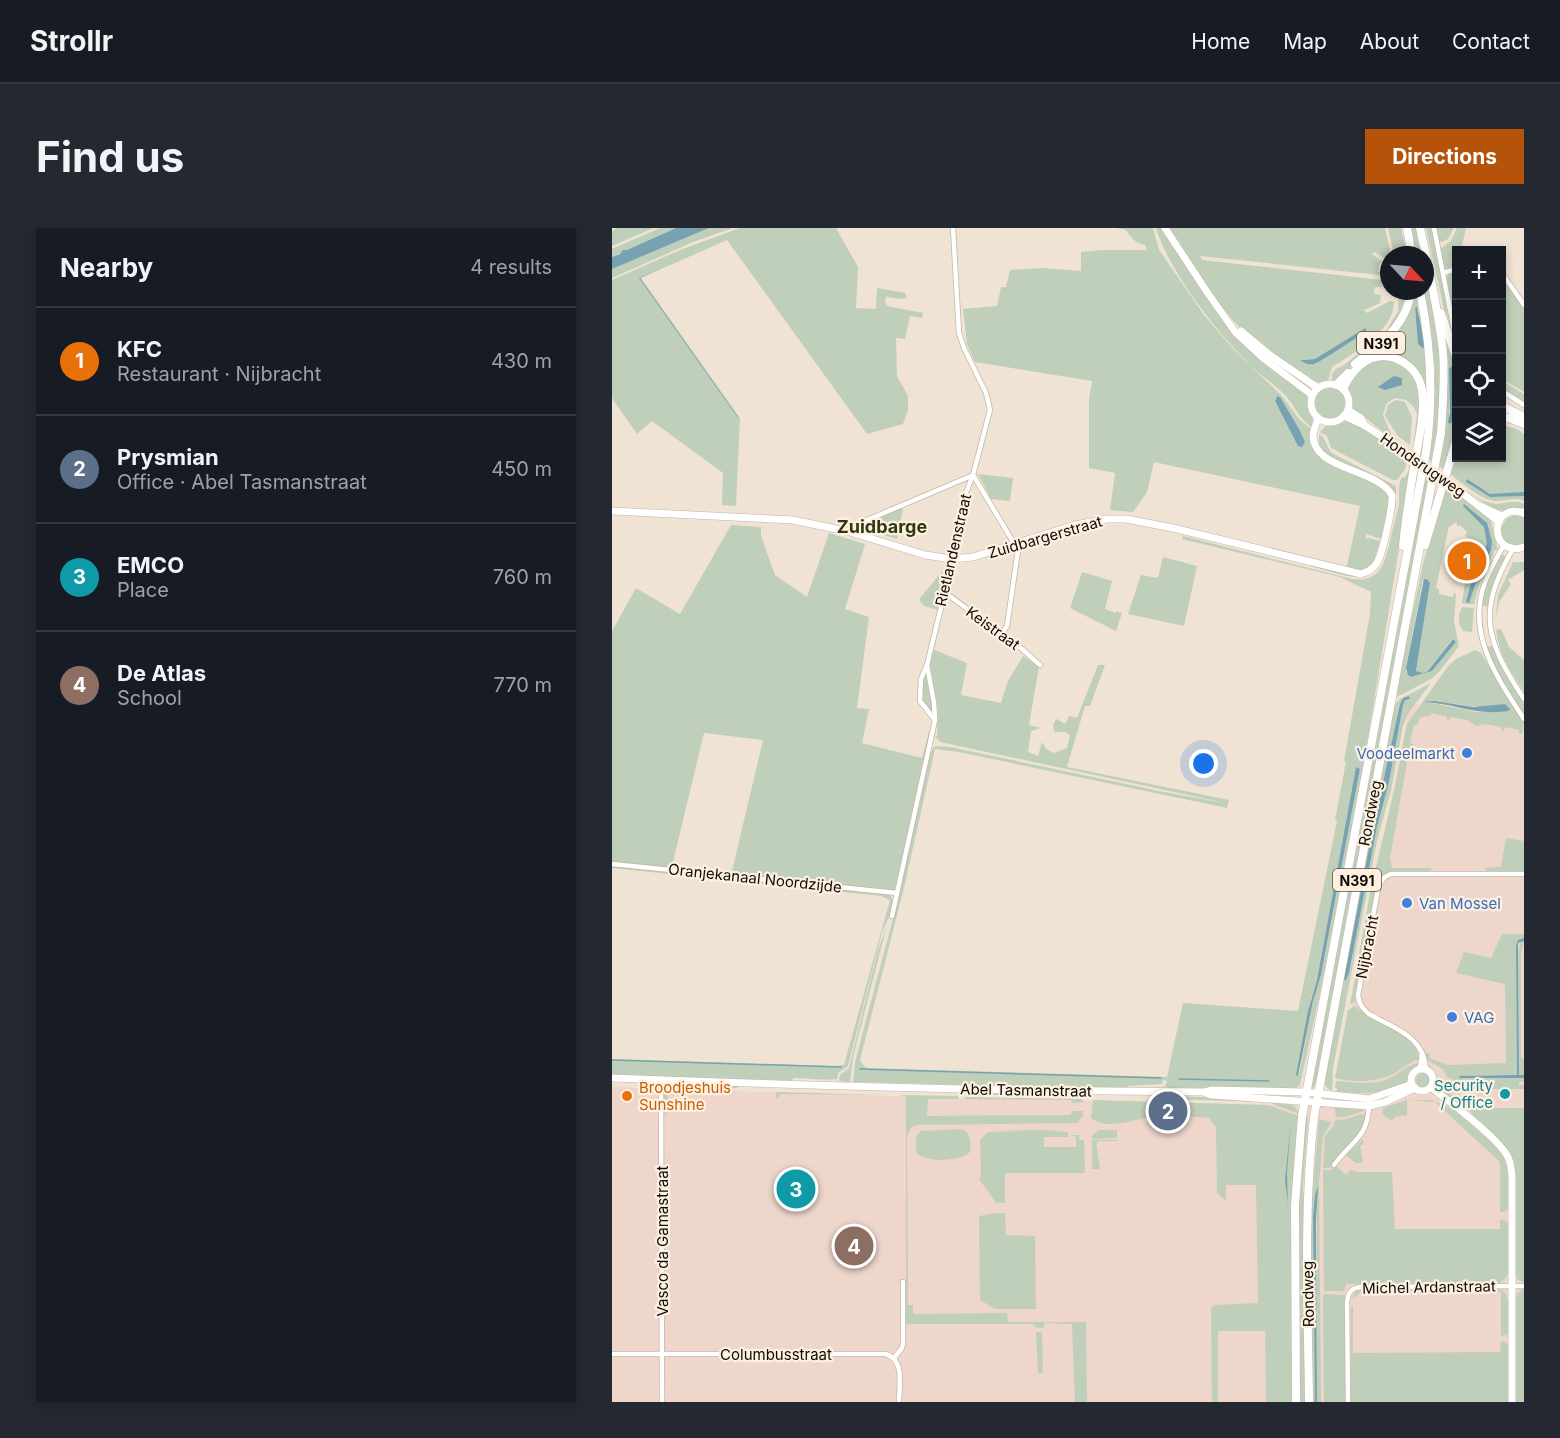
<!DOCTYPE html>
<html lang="en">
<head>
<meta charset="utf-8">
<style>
  :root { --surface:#171b24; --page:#242831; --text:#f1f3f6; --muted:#9ea1a6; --line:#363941; --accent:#b45309 }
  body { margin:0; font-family:Inter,sans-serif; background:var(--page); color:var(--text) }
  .controls { position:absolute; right:18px; top:18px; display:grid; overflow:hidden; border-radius:0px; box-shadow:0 3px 9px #0003 }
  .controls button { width:54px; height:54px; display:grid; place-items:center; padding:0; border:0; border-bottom:2px solid var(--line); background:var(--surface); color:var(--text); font:30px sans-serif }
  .compass { position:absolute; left:768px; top:18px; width:54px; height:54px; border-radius:50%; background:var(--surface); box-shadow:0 3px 9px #0003; rotate:116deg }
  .you { position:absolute; left:592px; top:536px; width:21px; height:21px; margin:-15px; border:4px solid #fff; border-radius:50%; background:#1a73e8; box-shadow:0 0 0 9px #1a73e833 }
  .badge { display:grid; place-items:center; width:39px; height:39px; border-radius:50%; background:var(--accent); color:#fff; font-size:20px; font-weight:700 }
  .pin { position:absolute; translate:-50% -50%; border:3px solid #fff; box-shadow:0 2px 6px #0006 }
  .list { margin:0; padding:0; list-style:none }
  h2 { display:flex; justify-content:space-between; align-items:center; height:78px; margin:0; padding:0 24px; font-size:26px }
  h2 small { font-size:20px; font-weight:400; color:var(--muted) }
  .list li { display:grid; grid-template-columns:39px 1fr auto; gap:18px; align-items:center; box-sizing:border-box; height:108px; padding:0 24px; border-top:2px solid var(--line) }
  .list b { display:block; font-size:22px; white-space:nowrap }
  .list p { margin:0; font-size:20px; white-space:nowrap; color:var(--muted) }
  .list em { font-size:20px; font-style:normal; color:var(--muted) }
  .icon { flex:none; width:33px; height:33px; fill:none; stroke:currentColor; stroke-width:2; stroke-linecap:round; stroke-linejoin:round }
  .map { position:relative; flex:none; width:912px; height:1174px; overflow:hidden; border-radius:0px }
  header { display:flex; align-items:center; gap:36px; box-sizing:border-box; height:84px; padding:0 30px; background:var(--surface); border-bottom:2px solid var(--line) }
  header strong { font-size:28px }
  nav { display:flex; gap:33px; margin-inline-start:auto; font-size:21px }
  .intro { display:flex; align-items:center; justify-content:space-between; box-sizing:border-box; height:144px; padding:0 36px }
  h1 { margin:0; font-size:42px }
  .button { padding:15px 27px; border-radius:0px; background:var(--accent); color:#fff; font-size:21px; font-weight:700 }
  main { display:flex; gap:36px; padding:0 36px }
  aside { flex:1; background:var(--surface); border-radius:0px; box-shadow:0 3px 9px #0003 }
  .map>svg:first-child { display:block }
</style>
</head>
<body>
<header>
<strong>Strollr</strong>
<nav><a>Home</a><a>Map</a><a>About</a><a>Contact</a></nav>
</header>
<div class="intro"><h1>Find us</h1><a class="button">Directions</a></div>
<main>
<aside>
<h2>Nearby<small>4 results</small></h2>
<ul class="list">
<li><span class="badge" style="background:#e8710a">1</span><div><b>KFC</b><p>Restaurant · Nijbracht</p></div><em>430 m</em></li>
<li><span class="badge" style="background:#5c6f8a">2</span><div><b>Prysmian</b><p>Office · Abel Tasmanstraat</p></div><em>450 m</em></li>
<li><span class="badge" style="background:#0f9aa8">3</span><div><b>EMCO</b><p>Place</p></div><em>760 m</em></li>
<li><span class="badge" style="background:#8d6e63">4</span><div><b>De Atlas</b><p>School</p></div><em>770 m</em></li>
</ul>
</aside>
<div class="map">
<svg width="912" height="1174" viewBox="0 0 912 1174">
  <rect width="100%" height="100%" fill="#f0e3d4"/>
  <path fill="#eed6cb" d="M798 475 854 484 902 483 912 479V1174H0V859L340 870 721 878Z"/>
  <g fill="#c0cfba" fill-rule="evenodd">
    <path d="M5 0H42L0 18V3Z"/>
    <path d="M48 0H64L0 29V21Z"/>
    <path d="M97 0H121L81 14 0 50V41Z"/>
    <path d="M128 0H224L246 39 244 80 264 81 265 60 294 65V70L290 71 274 69 273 74 275 78 311 85 310 90 298 88 293 111 284 110 285 148 296 168V182L291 196 255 206 115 12 29 50 128 190 124 278 110 277 111 245 40 193 25 206 0 170V52L68 22Z"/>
    <path d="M504 0H541L547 22 592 87 622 122 670 168 687 191 700 202C697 214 701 223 710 230L767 257 778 269 769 311 754 306V311L757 310 768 313 761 336 750 343 736 340 735 338 748 278 542 234 535 264 521 284 498 282 503 245 477 240V171L480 153 363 134 355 116 351 81 385 78 389 59H394L398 42 431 40 469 43V24L490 22H535L533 17C523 15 519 10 514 2ZM668 169 687 219 663 173V170Z"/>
    <path d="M544 0H550L609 89 694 165C696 171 702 195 701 200 687 192 683 177 672 166 662 156 650 148 640 139 607 107 557 44 544 0Z"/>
    <path d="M557 0H773L778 22 773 30 762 24 760 26 770 34 767 37 766 44 776 46 777 41V48L588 28 590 32 770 52V59H763L762 66 769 67 768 75 752 82 755 85 778 73 782 74C782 103 742 125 720 139L716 153 701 155 629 101C600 71 579 35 557 0ZM753 100 755 102 705 134 697 136 688 133 691 131H703Z"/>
    <path d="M776 0H789L795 27H778L781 22Z"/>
    <path d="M798 0H804L810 27H804Z"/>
    <path d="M814 0H820L844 119 835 73 833 70 836 94 844 125 834 91Z"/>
    <path d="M823 0H842L836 11 830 14 826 12Z"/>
    <path d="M845 0H854L849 22H844V39L836 42 832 40 828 21 839 13Z"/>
    <path d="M813 39C820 69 828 100 829 131 830 166 826 200 822 234L816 230 822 183 823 141 819 105 812 63Z"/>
    <path d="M844 43V104L834 48Z"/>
    <path d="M890 46 912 79V164L890 151V75H893L890 69Z"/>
    <path d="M787 63H797L795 73 779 103 744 133 730 150 720 153V146L724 141 732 137 774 103 786 83Z"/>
    <path d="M800 63H806L811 89 817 168 811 226 806 223 809 205 807 146 771 127 735 147 773 114ZM805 78 807 81 812 119 810 121 806 116 803 80Z"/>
    <path d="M833 112H836L844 132V210L834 243 827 238 831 215ZM840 138 843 162 837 196V141Z"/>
    <path d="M762 132H783L804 149 809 175 804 222 801 220 805 187 802 179 794 172 783 170 774 176 771 187 779 206 792 220 742 181 736 157 743 145Z"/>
    <path d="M890 153 912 166V174L890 161Z"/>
    <circle cx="718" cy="175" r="15"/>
    <path d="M784 172 793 174 800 189 798 217 786 208 773 188 776 177Z"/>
    <path d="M733 193 740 194 782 220 795 231 793 241 785 252H781L719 220 715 208 708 204 714 198Z"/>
    <path d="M890 197 905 201 912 206V264L882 267 854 254 878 269 909 268H912V273C902 268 893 274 883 273 869 272 847 253 837 245L844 217V230H890Z"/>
    <path d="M707 206C715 211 714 219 720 225L784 258V276L770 333C756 362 721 343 698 338V336L760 344 782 267 780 261 772 254 712 225 707 217Z"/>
    <path d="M798 234 801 235 753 528 711 752 688 857 682 861 558 860 553 858 555 853 551 852 550 856 516 858V861H512L241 854 243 834 283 683 319 524 322 519 327 518 338 519 552 564 614 575 328 514 323 508H325L326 482 318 437 320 421 355 435 349 467 389 475 396 453 411 428 427 439 417 497 429 500 419 503 416 524 426 528 430 514 434 521 442 525 455 520 458 507 453 504H443C440 499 441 494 445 491L453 496 457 488 465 490 486 437H493L478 478H473L455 539 617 572 615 580 347 524 323 521 292 660 248 832 251 837 255 840 555 849 571 775 686 783 725 593 723 592 734 534 732 533 758 386 759 364 728 349 570 311 571 308 740 351C771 355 773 332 779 309 781 298 785 287 787 276 788 266 785 258 790 249L792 250 796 244ZM744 539 748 541 710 743 701 773 687 847 685 848 699 771 705 752Z"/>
    <path d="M813 244 819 248 704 855 701 861 699 858Z"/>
    <path d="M366 246 401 250 398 273 379 271Z"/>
    <path d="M841 253C853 260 865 272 879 275 890 278 901 270 912 276V280L884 283Z"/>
    <path d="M833 258 855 272 879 293 886 322H883L868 354 862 376H852L850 375 853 354 868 322 866 317 853 308 855 304 848 297 845 299V295H842L840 298H837L824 360 827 361V366L841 369 842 365 844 366 842 394 847 418 827 444 819 451 787 468 783 467 811 336ZM811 352 817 353 818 356 804 443 811 445 816 443 840 411 844 414 820 443 799 449 794 443V438Z"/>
    <path d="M282 281H291L285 311 251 301 252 295Z"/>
    <path d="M902 287 912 289V315L902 318 893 314 888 302 894 291Z"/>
    <path d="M119 297 149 299V308L163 347 195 369 217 305 253 316 233 381 257 389 245 480 257 481 250 515 310 530 317 504 320 506 284 660 282 662 0 634V403L24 360 68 386ZM92 505 151 512 120 643 60 638Z"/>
    <path d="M889 326 895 329 881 358 876 378H869L875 355Z"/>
    <path d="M551 329 585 338 572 398 516 386 529 347 546 350Z"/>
    <path d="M901 334H912V342L896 352 899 356 887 374 883 394 886 367Z"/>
    <path d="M334 339H336L326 382 312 378 308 373V370Z"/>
    <path d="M470 344 500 353 493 381 504 385 505 383 510 385 504 403 458 380Z"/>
    <path d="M851 379 862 380 860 404 851 403C846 396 845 385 851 379Z"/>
    <path d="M889 401 897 419 912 432V464C898 443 887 426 884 402Z"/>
    <path d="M880 418 890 440 912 475V487L884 444 874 419Z"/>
    <path d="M863 422 869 425 912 495 910 506H907V502L893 499 892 503H890V499L873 496 865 498 855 492 838 489 837 493 835 492V489L819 485 818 488 808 489 805 497H802L798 515 802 516V518H798L778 630 780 640H820L818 643H784L767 648 763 643 783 559 795 496 836 438 844 431ZM822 473 867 479 893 476 896 483 865 484 815 474Z"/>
    <path d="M313 442 322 489C305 470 309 465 313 442Z"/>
    <path d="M819 455 797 484 791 498 779 562 765 613 721 840 720 863 715 860 711 854 781 479 788 471ZM797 468 798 471 793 472 791 477 777 554 765 599 737 745 735 752 733 753 764 588 788 476 791 470Z"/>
    <path d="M894 610 912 613V643H874L873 640 889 639Z"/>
    <path d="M0 637 278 667 281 673 278 687 270 704 236 838 226 845 225 851C212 853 194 850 181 850L180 853 0 847V831L222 838 232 837 278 672 269 668 0 640Z"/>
    <path d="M761 648 766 653 743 767V773L738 777Z"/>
    <path d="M275 697 241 829 238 854 227 853 228 847 237 840 266 722Z"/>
    <path d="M890 706H912V710L909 711 904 718 905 847 848 848 847 850H912V853L907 854V857H912V861H861L835 849 831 841 815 832 814 824 818 826 817 830 836 837 894 835 893 756 844 745 852 724 879 730Z"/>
    <path d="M908 713H912L909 726V829L912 832V847H907L906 727Z"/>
    <path d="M743 778C761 794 783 800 800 814 805 819 806 826 806 832 796 834 790 842 781 846 765 854 740 855 723 850L736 782Z"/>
    <path d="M806 835C803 840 799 847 796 852 784 868 742 865 725 864V860H723L724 853C741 854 760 858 776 851 787 846 795 837 806 835Z"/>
    <circle cx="811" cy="852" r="7"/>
    <path d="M64 856 123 857 126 860 56 858Z"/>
    <path d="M54 860 127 863 57 862 54 888C49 882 51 868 54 860Z"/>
    <path d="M357 863 465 866 468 869 354 866Z"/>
    <path d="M833 863 855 875V884L832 865Z"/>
    <path d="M164 864 274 867H275L168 866 166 871 164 869Z"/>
    <path d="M289 867 346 868V871H316L315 888 459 887 460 883H471V888L465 895 305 897 299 899 295 908 296 1077H301V1086L395 1085 396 1094H474L475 1174H463L460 1096 433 1095 431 1100H425L421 1096H294V869Z"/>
    <path d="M554 868 593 869 675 876 682 878 687 886 656 874 554 871Z"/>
    <path d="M353 869 470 871 471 874 460 875 459 872 353 871Z"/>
    <path d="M481 872 655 877 687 888C675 983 681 1079 681 1174H654L653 1103H606V1174H600L599 1079H602V1077L646 1075 644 957H614V973L605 965 604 899 597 890 572 888V882H568V879L537 880 536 889C520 893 493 902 479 890Z"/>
    <path d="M795 872H819L839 880 884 918 890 926 896 942V981L893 984H888V934L823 874 795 872V887L783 889 779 893 770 886 771 880Z"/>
    <path d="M722 877 749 880 751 883 733 889H724Z"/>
    <path d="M860 878 865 880H912V1055L905 1051 903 1044V947C901 908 859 900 858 880Z"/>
    <path d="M748 886 753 887C754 905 736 916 726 928 721 933 722 935 718 940H711L713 908 721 899 723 892 735 891Z"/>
    <path d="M692 889 696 890 691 956 694 1174H688L686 989Z"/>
    <path d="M707 891 720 894 711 908 707 955 709 1174H705V959L702 980 703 1174H700L699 984Z"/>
    <path d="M350 901C360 906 359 914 358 924 348 934 312 935 304 924V909L309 903Z"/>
    <path d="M391 902H456L433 903 456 904V909H432V919H464V909L458 907H467V912H472L473 945H393V975H384L367 951 369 947 368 912 376 904 415 903Z"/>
    <path d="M487 902H505V910L480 911 481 906Z"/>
    <path d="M751 911V917H748L751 932 749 935H744L736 929 735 926Z"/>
    <path d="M480 912H505V913H486L485 916 484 913 488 941H480Z"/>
    <path d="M723 937 734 947 739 942 745 944H780L783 1001H888V991L893 992 896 995V1045L894 1050 886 1056H734L732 1063H712L711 942H719Z"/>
    <path d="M385 985H393L394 1007 423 1008 424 1081H386L381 1080 368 1072 367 988Z"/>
    <path d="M750 1061H828L831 1063 749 1064 740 1072 743 1063Z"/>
    <path d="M841 1061H886L893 1064 896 1073V1103L895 1107 889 1108V1064L838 1063Z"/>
    <path d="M912 1061V1174H904L903 1071 906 1064Z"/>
    <path d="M713 1066 733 1067 734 1174H712L711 1067Z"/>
    <path d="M741 1078V1125L888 1124 889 1113 893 1114 897 1118V1174H739V1079Z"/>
    <path d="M424 1104H430L431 1145H426Z"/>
  </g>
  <g fill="#77a2b1">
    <path d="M64 0H97L0 41V29L8 26 11 22H15Z"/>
    <path d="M52 38 28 50 126 189V239V190L27 50Z"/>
    <path d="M805 78 813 118 811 121 806 116 803 80Z"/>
    <path d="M753 100 755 102C748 108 708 134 702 136 696 137 692 135 688 132L703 131Z"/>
    <path d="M840 138C845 150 847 187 838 196L836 194 838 185 837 141Z"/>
    <path d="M782 148 790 150V157L773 162 766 159Z"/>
    <path d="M665 168 668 169 687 201 693 214 690 219 686 218 663 173Z"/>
    <path d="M855 251 878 266 912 264V268L878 269 854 254Z"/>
    <path d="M852 276 875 295 880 314 879 322 864 354 857 375 854 374 860 352 875 316 872 299 851 278Z"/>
    <path d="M812 351 816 352 818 355 804 443 811 445 816 443 841 411 844 414 820 443 799 449 796 447 794 440Z"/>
    <path d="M797 468 798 471 793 472 791 477 777 554 765 599 737 745 734 753 732 751 760 605 788 476 791 470Z"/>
    <path d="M822 473 862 479 893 476 898 481 896 483C864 488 841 475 812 474Z"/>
    <path d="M744 539 748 541 709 747 701 773 686 848 684 847 696 783 705 752Z"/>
    <path d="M912 710V713L906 715V727L907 847H912V850H847L848 848 905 847 904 718 906 712Z"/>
    <path d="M679 893 675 944 676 982V1174V976L673 952Z"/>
    <path d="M706 958 704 993 705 1174H703L701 989 703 967Z"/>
  </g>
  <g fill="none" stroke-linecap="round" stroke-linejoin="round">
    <g stroke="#77a2b1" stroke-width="1.5">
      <path d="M0 832 229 839"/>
      <path d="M248 841 549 850"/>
      <path d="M567 851 657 853"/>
    </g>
    <g stroke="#c1b5a6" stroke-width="6">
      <g id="street">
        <path d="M822 0 844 112"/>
        <path d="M831 45 844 41"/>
        <path d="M890 45 912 77"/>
        <path d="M890 163 912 177"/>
        <path d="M361 247 406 322 395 398 390 406"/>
        <path d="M238 304 241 298 359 248"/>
        <path d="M892 317C885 329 878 341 873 354 854 407 885 449 912 491"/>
        <path d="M901 321C864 384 874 413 912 471"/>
        <path d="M332 364 410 421 428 437"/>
        <path d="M323 492 308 473 309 451 315 437 339 338 353 267 361 247 378 182 374 165 352 120 347 105 341 0"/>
        <path d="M0 636 285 665"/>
        <path d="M280 688 323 492 322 475 315 437"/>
        <path d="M808 840 810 825"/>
        <path d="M814 841C812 808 783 801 757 786 750 780 747 776 746 767L767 656 773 649 779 646H912"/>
        <path d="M49 852 50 1174"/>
        <path d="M722 937C742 910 758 909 757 871"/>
        <path d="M0 1126H274C293 1132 287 1158 287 1174"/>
        <path d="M282 1130 290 1120 291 1115V1054"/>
        <path d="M736 1174 735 1075C736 1064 739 1059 752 1059L912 1058"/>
      </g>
    </g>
    <g stroke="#c1b5a6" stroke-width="8">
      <g id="secondary">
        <path d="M553 0 595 64 624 105 651 130 700 167"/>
        <path d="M629 103 659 128 706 160"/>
        <circle cx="718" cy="175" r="19"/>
        <path d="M736 182 749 190 752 197"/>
        <path d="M732 188 752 197 795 225"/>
        <path d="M840 257 887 294"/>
        <path d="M868 278 890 288"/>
        <path d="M0 283 181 292 238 304 313 327 340 331 361 329 463 297 495 291H514L561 300 749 346C756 344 761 341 765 335 771 324 781 278 780 267 764 240 702 242 701 208 701 202 705 195 706 190"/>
        <path d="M912 285C876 273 877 331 912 319"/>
        <circle cx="810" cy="852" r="11"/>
        <path d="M0 850C198 858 395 863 592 864L599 862 693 864 757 871 800 856"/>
        <path d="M819 859C838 875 886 909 896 929 899 935 899 941 900 947V1174"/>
        <path d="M594 865 599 867 757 878 773 874 803 860"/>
      </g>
    </g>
    <g stroke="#c1b5a6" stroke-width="9">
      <g id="primary">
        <path d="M795 0 800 27"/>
        <path d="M829 85 844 129"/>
        <path d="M743 136C768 115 795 98 799 63"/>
        <path d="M724 157 736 145"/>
        <path d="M731 161C736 150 743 140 754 133 778 120 806 137 810 162 813 183 808 206 804 227 799 257 794 288 791 318"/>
        <path d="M890 178 912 189"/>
        <path d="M890 189 897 190 912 196"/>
        <path d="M912 285V284"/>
        <path d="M813 317 844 213"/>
        <path d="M684 1174 683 977 690 888 814 224C822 169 819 117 808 63"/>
        <path d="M697 1174C696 1079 691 984 702 889L829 205C831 178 833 150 831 123 826 81 817 41 808 0"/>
      </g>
    </g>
    <use href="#street" stroke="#fff" stroke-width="4.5"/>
    <use href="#secondary" stroke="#fff" stroke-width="7"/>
    <use href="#primary" stroke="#fff" stroke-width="8"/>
    <g stroke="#c1b5a6" stroke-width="8" stroke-linecap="butt">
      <path id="secondary-bridge" d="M795 225 840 257"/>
    </g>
    <use href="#secondary-bridge" stroke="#fff" stroke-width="7"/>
  </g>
  <g fill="#3f7fe0" stroke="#fdf0e1" stroke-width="2">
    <circle cx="855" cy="525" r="6"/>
    <circle cx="795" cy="675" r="6"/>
    <circle cx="840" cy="789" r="6"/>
  </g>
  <circle fill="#0f9aa8" stroke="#fdf0e1" stroke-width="2" cx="893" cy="866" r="6"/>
  <circle fill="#e8710a" stroke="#fdf0e1" stroke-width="2" cx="15" cy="868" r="6"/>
  <g text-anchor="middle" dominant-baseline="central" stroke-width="4.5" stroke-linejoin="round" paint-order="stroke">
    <g fill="#fdf0e1" stroke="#565048" stroke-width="1.5">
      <rect x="745" y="104" width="48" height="22" rx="4.5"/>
      <rect x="721" y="641" width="48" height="22" rx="4.5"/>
    </g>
    <g font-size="14" font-weight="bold" fill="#0f0b06">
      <text x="769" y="115">N391</text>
      <text x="745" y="652">N391</text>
    </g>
    <g font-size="15" fill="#0f0b06" stroke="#fdf0e1">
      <text transform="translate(811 237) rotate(35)">Hondsrugweg</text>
      <text transform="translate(433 309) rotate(-16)">Zuidbargerstraat</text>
      <text transform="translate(341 322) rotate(-77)">Rietlandenstraat</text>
      <text transform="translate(381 400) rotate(36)">Keistraat</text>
      <text transform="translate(758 585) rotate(-79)">Rondweg</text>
      <text transform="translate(143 650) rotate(6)">Oranjekanaal Noordzijde</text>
      <text transform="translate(755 719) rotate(-79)">Nijbracht</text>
      <text transform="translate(414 862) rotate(1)">Abel Tasmanstraat</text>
      <text transform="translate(50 1013) rotate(-90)">Vasco da Gamastraat</text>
      <text transform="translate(817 1059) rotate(-1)">Michel Ardanstraat</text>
      <text transform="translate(696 1066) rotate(-91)">Rondweg</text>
      <text x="164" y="1126">Columbusstraat</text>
    </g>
    <g font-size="15" fill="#366cbe" stroke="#fdf0e1" text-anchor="start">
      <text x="843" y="525" text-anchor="end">Voodeelmarkt</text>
      <text x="807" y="675">Van Mossel</text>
      <text x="852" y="789">VAG</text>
    </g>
    <g font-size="15" fill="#0d838f" stroke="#fdf0e1" text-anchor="end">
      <text x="881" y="857">Security<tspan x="881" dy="17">/ Office</tspan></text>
    </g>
    <g font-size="15" fill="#c56008" stroke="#fdf0e1" text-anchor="start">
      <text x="27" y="859">Broodjeshuis<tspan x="27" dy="17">Sunshine</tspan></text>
    </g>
    <g font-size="18" font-weight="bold" fill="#303811" stroke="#fdf0e1">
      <text x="270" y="298">Zuidbarge</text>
    </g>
  </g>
</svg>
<div class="controls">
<button>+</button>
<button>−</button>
<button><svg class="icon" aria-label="locate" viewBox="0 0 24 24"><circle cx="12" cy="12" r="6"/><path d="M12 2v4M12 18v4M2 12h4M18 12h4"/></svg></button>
<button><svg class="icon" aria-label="layers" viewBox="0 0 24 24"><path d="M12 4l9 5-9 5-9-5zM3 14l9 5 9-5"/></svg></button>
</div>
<svg class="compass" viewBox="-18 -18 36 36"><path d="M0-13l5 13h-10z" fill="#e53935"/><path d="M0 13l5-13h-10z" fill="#9ea1a6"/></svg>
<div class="you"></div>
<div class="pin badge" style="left:855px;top:333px;background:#e8710a">1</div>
<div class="pin badge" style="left:556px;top:883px;background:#5c6f8a">2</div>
<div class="pin badge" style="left:184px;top:961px;background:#0f9aa8">3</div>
<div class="pin badge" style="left:242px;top:1018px;background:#8d6e63">4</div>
</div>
</main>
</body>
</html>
